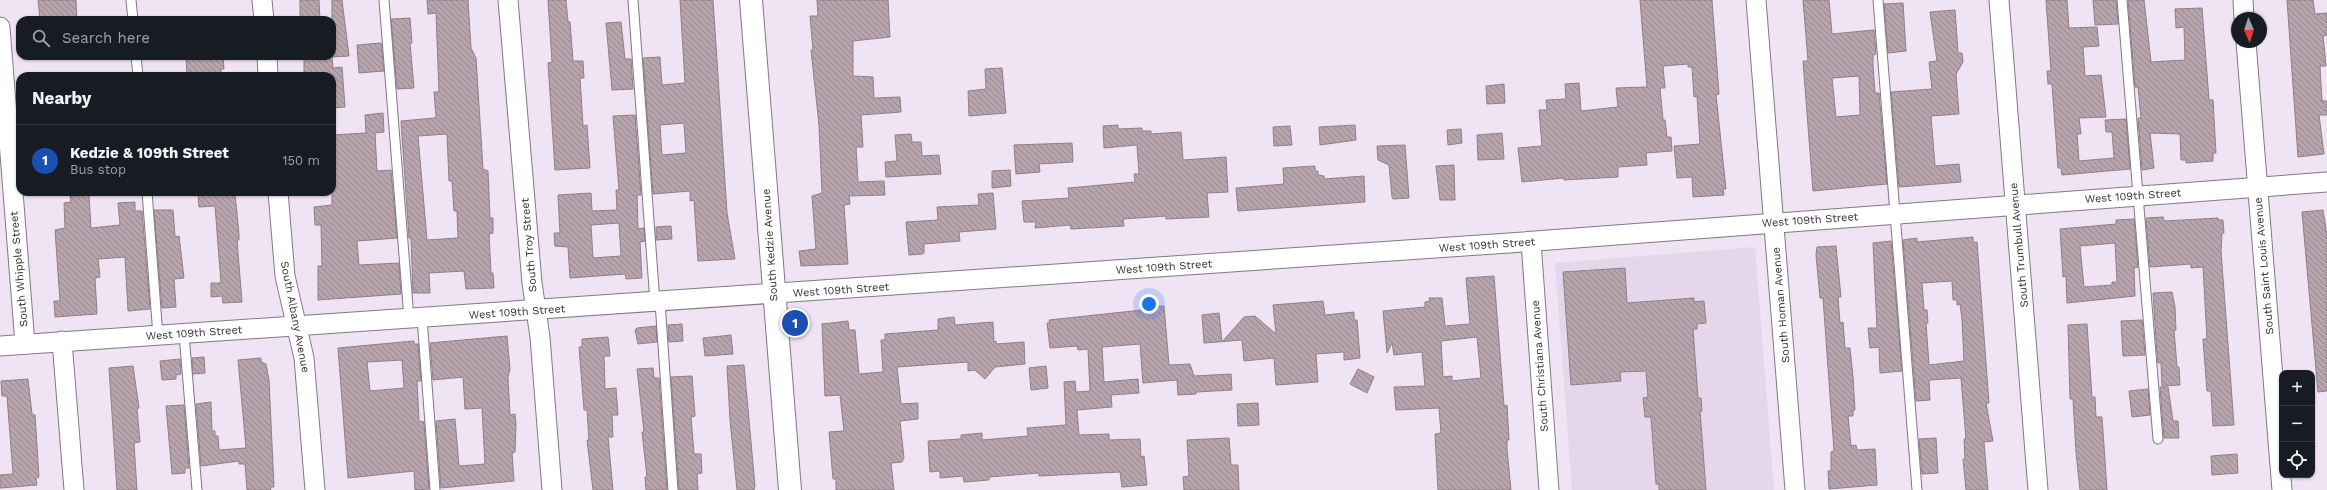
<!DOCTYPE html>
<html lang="en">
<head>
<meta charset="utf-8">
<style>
  :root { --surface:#171b24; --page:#20242c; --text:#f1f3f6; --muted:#9ea1a6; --line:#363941; --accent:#0f766e }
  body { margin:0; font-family:"Work Sans",sans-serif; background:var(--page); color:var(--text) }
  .controls { position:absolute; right:12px; bottom:12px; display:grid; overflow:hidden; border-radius:8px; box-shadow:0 1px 3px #0004 }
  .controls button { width:36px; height:36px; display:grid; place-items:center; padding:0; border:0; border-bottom:1px solid var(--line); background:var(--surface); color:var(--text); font:20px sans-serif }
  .compass { position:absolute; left:2231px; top:12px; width:36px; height:36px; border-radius:50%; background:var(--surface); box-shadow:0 1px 3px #0004; rotate:177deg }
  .you { position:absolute; left:1149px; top:304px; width:14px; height:14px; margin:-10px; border:3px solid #fff; border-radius:50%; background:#1a73e8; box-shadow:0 0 0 6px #1a73e833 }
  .badge { display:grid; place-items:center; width:26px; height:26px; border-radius:50%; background:var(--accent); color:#fff; font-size:13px; font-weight:700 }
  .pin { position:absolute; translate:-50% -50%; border:2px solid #fff; box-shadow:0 1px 4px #0006 }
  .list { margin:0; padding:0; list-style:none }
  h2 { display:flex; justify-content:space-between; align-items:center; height:52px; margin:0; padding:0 16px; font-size:17px }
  h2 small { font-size:13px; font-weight:400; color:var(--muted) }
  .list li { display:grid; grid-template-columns:26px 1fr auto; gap:12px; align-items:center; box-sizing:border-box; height:72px; padding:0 16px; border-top:1px solid var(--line) }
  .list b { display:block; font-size:15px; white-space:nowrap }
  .list p { margin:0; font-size:13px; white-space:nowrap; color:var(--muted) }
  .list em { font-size:13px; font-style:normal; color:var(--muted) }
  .icon { flex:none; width:22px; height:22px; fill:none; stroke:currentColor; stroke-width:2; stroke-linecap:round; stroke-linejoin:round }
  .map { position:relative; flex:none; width:2327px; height:490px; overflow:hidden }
  .search { position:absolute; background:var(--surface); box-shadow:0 1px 3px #0004; left:16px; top:16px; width:320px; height:44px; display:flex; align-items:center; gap:10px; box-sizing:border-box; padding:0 14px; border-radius:12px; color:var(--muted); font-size:15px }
  .panel { position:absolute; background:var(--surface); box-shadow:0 1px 3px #0004; left:16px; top:72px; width:320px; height:124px; border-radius:12px }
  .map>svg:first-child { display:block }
</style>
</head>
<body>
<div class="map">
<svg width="2327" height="490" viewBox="0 0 2327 490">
  <defs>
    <pattern id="building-back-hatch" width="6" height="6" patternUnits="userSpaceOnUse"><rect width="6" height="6" fill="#b8a4ad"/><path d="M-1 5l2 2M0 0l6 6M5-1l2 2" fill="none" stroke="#96868e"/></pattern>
  </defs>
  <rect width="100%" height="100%" fill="#f0e3f4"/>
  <path fill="#e6d6ec" d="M1755 247 1774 490H1572L1555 263Z"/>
  <g fill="url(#building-back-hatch)" stroke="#917e87" fill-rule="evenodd">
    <path d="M38 0H76L77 20H40Z"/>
    <path d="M300 0H319L320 20H300Z"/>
    <path d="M332 0H342L349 56 332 57 333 68 342 67 345 107 332 108V76H304V56H332Z"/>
    <path d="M427 0H468L471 48 476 58 483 169 488 171 490 218H493V233L489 234 491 273H493L494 288 466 289 464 271 429 273 430 293H413L411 238H409L401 121 435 118 436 116 434 92H439L436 13 428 14ZM447 134 449 181H452L454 211H457L458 238 427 240 418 136Z"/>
    <path d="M548 0H566L568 22H570L573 61H583L584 78H580L583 126 587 125 590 168 555 170 548 63 552 62Z"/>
    <path d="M680 0H713L727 213 735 259 698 261 694 200 690 201V191L653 194 643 58 660 57 662 85 685 83ZM684 123 686 153 662 155 660 125Z"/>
    <path d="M817 0H888L890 37 853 41V76L873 77 874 98 900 97 901 112 861 115 863 147H856L858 182 884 181 885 195 849 196 850 204 844 205 848 264 801 266 799 251 816 249 812 196 822 193 819 125 811 50H813L810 16H818Z"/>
    <path d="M1640 0H1712L1719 94 1716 95 1726 189H1723L1724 195 1693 197 1692 177 1677 178 1674 146 1700 144 1697 96 1694 97 1692 67H1688V64L1663 66 1665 88H1660L1663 120H1665L1667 137H1671L1672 151 1646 153 1647 165 1618 167V177L1564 180V178L1522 182 1518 148 1542 146 1539 110H1547L1546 100 1566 99 1565 84 1579 83 1581 111 1618 107 1616 88 1647 87Z"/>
    <path d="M1803 0H1829L1832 34 1874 30 1876 54 1873 55V65L1875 93H1879L1887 184 1813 191 1803 61H1808ZM1859 76 1860 115 1836 117 1832 78Z"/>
    <path d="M2046 0H2067L2069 28 2097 27 2099 46 2083 47 2085 76 2101 75 2106 117 2079 118 2081 134H2077L2079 161 2114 158 2112 132H2106L2105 120 2126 119 2130 169 2062 175 2061 168H2058L2052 84H2048L2047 71H2051Z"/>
    <path d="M2093 0H2116L2118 24 2095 25Z"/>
    <path d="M2128 0H2144L2151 62 2185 60 2184 27 2176 28 2175 9 2202 8 2209 100H2213L2216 153H2213V161L2186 163V160H2181L2180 134 2150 133 2154 168 2142 170 2138 118H2141L2138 87H2135Z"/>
    <path d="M2287 0H2313L2315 14 2327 13V35L2323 36 2326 66H2320L2322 101H2327V115H2319L2324 154 2298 157Z"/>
    <path d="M1903 3 1906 51 1888 53 1884 4Z"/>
    <path d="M1955 10 1958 53H1962L1963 62 1956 74 1959 114 1931 116 1935 166 1959 164 1961 182 1899 187 1891 92 1932 89 1929 62 1937 61 1930 12Z"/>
    <path d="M410 18 412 43H410L414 88 397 89 391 19Z"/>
    <path d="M621 22 625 59H631L633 89 612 90 606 23Z"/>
    <path d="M381 43 384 71 359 73 357 45Z"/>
    <path d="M186 56H223L224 69H221V76H187Z"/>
    <path d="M1002 68 1006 113 969 116 968 91 986 89 985 69Z"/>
    <path d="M1504 84 1505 103 1487 104 1486 86Z"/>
    <path d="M383 113 384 132 375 133 377 171 391 170 397 238 357 241 359 265 399 263 401 294 318 300V266H322L321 225H315L314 207 332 205V135L366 133 365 115Z"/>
    <path d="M635 115 641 195H637L638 229 644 228 645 241 640 242 642 278 626 279 625 274 570 278 568 247 555 246 554 233H560L558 195 591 193 592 211 617 210 616 190H619L613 116ZM619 223 621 256 593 258 591 225Z"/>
    <path d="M1118 125V129L1142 128V131H1151V134L1181 132 1183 160 1226 157 1228 192 1207 193 1209 217 1166 219V216L1123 219 1124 226 1071 229 1070 225 1035 228 1036 222H1024L1022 201 1069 198 1068 188 1135 182 1134 174H1139L1137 145 1104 148 1103 126Z"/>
    <path d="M1355 125 1356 140 1320 145 1319 127Z"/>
    <path d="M1290 126 1292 145 1274 146 1273 127Z"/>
    <path d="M1461 129 1462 143 1448 145 1447 130Z"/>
    <path d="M1502 133 1504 159 1478 160 1477 135Z"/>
    <path d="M911 134 912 142H921L922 156 939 155 941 174 886 177 885 162 897 161 895 135Z"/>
    <path d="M1072 143 1073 162 1039 164 1040 172 1016 174 1014 145Z"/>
    <path d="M1405 145 1409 198 1393 199 1392 197 1389 165 1378 160 1377 146Z"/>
    <path d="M1454 165 1455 200H1440L1436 166Z"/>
    <path d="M1315 166V171H1318V175L1324 176V179L1364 176 1365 202 1238 211 1236 188 1284 184 1283 168Z"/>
    <path d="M1010 170 1011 186 992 188V171Z"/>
    <path d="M233 192 235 194 239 234V240H237L242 302 223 303 222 296 211 297V283H221L215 206 199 207 198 195Z"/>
    <path d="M993 193 996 229 959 232 960 241 924 244V253L922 254 909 255 906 222 938 220 937 207 979 205 978 194Z"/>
    <path d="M89 195 91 228 120 225 118 203 135 202V211H142L150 309 128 311 125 257 98 259 100 277 95 278 97 314 55 317 54 301H60L55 230 65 228 64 203 71 202 70 196Z"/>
    <path d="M154 210H173L175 237 179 236 184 278 174 279 176 307 162 308Z"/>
    <path d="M2323 210 2327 236V391L2318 392 2302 212Z"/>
    <path d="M2163 217 2164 221 2218 218V220H2223L2224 233H2222L2221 251 2234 425 2213 426 2211 391H2207L2203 339H2207L2203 267 2191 268V264L2150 267 2146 218Z"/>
    <path d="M2134 219 2138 267 2134 268 2135 296 2067 303 2066 276 2063 277 2060 229 2116 224V220ZM2115 243 2117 282H2112V285L2084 287 2080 246Z"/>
    <path d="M671 226 672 239 656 240V227Z"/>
    <path d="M1973 237V242H1977L1989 403H1986L1993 441 1984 442 1988 490H1966L1963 459H1965L1964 439H1966L1961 378 1929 380 1930 400 1916 401 1903 240 1917 238V242ZM1952 281 1953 300H1957V305L1960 304 1962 319 1964 361 1929 365 1926 323H1928L1927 310H1924L1922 283Z"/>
    <path d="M1891 241 1902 371 1880 373 1879 347 1870 348 1868 328H1877L1873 243Z"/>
    <path d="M1836 246 1841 297H1838L1840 323 1843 322 1845 348H1850L1853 377 1855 410H1853V416H1848L1851 446 1856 445 1857 450 1875 449 1877 485 1829 489 1828 471H1831V452L1834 451 1823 298H1820L1816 255 1817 247Z"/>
    <path d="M1625 268 1627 303 1694 298V302L1704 301 1706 323 1697 324V329H1693L1698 398H1701L1702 411H1700L1706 490H1659V484H1656L1651 417H1645L1643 398 1648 397 1646 371 1620 372 1621 381 1571 385 1563 272Z"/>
    <path d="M1494 276 1504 406 1507 405 1509 440H1507V449L1511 490H1438L1435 434 1441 433 1439 408 1396 410 1394 387 1425 386 1422 352 1394 355 1392 343 1387 353 1383 311 1425 307V302L1430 301 1429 298H1442L1445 326 1470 324 1466 278ZM1477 337 1481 378 1452 381V376L1443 377 1441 341Z"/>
    <path d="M2172 292 2175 307 2176 330H2174L2177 367H2179L2180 385 2162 386 2161 363H2158L2157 354 2153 293Z"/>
    <path d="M1323 301 1325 315 1354 312V320H1357L1360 358 1344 360V352L1316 354 1318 382 1276 385 1274 358 1244 361 1242 340 1204 343 1202 315 1219 313 1222 342 1244 317 1255 316 1276 334 1273 305Z"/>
    <path d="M1164 306 1169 365 1190 364 1194 376 1231 374 1232 390 1196 392V394L1178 395 1177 380 1143 383 1140 344 1102 347 1104 382 1138 379 1139 393 1111 395 1112 407 1077 410 1079 435 1109 434V440L1140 439 1141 457 1144 456 1147 485 1122 487 1120 472 1039 476V473L989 477V480L964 482 963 476 940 478V471L930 472 928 441 961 439V435L982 433V440L1028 436 1027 428 1066 425 1064 382 1075 381 1076 392 1090 391 1088 349 1078 350 1077 346 1050 348 1047 323H1050L1049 320 1142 310 1141 307Z"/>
    <path d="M954 317 955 325 993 322 994 342 996 341V344L1024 342 1025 364 995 367 985 379 975 370 968 371V362L897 367 901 404 918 403V419L900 421 904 458 902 462 891 463 894 490H836V479H833L829 432 844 431 840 395 825 396 822 324 848 321 849 330H855L859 374 883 372 881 340H885V334L938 330V319Z"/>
    <path d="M2142 320 2145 355 2123 356 2121 321Z"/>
    <path d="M682 324 683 341 669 342 668 325Z"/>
    <path d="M2087 324 2092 397H2095L2096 417H2102L2107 490H2080L2076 452 2073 399H2070L2068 325Z"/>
    <path d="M656 326 657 342 638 344 635 330 637 328Z"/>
    <path d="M731 335 733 354 705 356 703 338Z"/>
    <path d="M507 336 510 369 508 377 510 415 515 414 516 424 515 452 512 453 514 481 441 488 436 421 455 419 459 466 485 464 482 408 465 409 463 377 433 380 430 343Z"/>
    <path d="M608 337 610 356H604L605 389 616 388 618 415H612L613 437H608L613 490H593L587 440H589L587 410H584L579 347H582V339Z"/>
    <path d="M414 341V344H418L421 381H417L419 421 424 422 429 489 415 490 414 471 348 478 338 348ZM402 360 404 388 370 391 367 362Z"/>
    <path d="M204 357 205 373 193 374 192 358Z"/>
    <path d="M261 358V362L266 364 269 380 274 487H270L271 490H247L245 464H239V461L201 466 196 404 211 402 212 431H215V436H218L219 450 246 448 238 360Z"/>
    <path d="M180 359 181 374 176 375V379L162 380 160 361Z"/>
    <path d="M744 365 755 486 754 490H737L730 420 727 366Z"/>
    <path d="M133 366 139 408 137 409 140 442 134 443 137 490H117L109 368Z"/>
    <path d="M1046 366 1048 388 1031 390 1029 368Z"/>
    <path d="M653 368 654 378H659L667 490H646L645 477H647L642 432H644L637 369Z"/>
    <path d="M1358 369 1374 377 1367 393 1350 384Z"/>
    <path d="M692 376 695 416 691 417 694 454H701L702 473 697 474 698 490H679L671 377Z"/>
    <path d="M28 379 32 414 35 415 39 477 36 478 37 485 0 488V475L13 474 7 396H2L1 381Z"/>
    <path d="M2160 387H2168L2173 421H2178L2179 438H2164Z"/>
    <path d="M2148 389 2150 415 2132 417 2129 391Z"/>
    <path d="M1258 403 1259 425 1238 426 1237 404Z"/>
    <path d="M184 405 189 468H185V473L172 474 166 406Z"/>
    <path d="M1229 438 1231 465H1238L1239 490H1184L1183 477 1189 476 1187 440Z"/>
    <path d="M1936 438 1938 473 1922 474 1919 439Z"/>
    <path d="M2237 454 2238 473 2212 475 2211 456Z"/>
  </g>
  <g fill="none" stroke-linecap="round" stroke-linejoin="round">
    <g stroke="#837887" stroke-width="11">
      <g id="lane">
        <path d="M131 0 133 20"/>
        <path d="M384 0 409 319"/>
        <path d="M633 0 655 303"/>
        <path d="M1878 0 1917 490"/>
        <path d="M2122 0 2158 439"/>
        <path d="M136 56 138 76"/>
        <path d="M147 192 158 336"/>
        <path d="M660 302 673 490"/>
        <path d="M422 318 435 490"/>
        <path d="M184 334 197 490"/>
      </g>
    </g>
    <g stroke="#837887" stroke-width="21">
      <g id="street">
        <path d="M262 0 264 20"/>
        <path d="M508 0 532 283 540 337 552 490"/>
        <path d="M1756 0 1795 490"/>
        <path d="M1999 0 2038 490"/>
        <path d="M2243 0 2244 18"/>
        <path d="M0 27 25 344"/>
        <path d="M2246 42 2282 490"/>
        <path d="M267 56 268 76"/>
        <path d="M278 192 285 276 304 358 315 490"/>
        <path d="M1531 242 1549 490"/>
        <path d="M62 341 74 490"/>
        <path d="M0 346 1509 243 2327 182"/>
      </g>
    </g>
    <g stroke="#837887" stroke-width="24">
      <path id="secondary" d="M751 0 790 490"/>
    </g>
    <use href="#lane" stroke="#fff" stroke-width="9"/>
    <use href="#street" stroke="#fff" stroke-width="19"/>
    <use href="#secondary" stroke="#fff" stroke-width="22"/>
  </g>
  <g text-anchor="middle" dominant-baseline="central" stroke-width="3" stroke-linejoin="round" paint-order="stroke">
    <g font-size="11" fill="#353137" stroke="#fff">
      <text transform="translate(2133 196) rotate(-4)">West 109th Street</text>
      <text transform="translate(1810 220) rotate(-4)">West 109th Street</text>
      <text transform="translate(529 245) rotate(-95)">South Troy Street</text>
      <text transform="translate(770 245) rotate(-94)">South Kedzie Avenue</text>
      <text transform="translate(1487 245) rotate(-4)">West 109th Street</text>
      <text transform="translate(2019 245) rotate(-95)">South Trumbull Avenue</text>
      <text transform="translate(2264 266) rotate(-95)">South Saint Louis Avenue</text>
      <text transform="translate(1164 267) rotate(-4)">West 109th Street</text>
      <text transform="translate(19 269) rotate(-95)">South Whipple Street</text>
      <text transform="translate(841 290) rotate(-4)">West 109th Street</text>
      <text transform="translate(1781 305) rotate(-95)">South Homan Avenue</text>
      <text transform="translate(517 312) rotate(-4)">West 109th Street</text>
      <text transform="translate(295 317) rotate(79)">South Albany Avenue</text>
      <text transform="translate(194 333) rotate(-4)">West 109th Street</text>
      <text transform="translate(1540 366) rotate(-94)">South Christiana Avenue</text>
    </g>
  </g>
</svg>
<div class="controls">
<button>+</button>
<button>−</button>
<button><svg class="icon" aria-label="locate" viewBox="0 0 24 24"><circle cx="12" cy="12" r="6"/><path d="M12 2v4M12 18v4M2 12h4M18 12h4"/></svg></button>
</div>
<svg class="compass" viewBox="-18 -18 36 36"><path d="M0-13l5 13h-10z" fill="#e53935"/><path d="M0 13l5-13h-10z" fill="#9ea1a6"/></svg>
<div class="you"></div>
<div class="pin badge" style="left:795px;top:323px;background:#1a4fb4">1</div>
<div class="search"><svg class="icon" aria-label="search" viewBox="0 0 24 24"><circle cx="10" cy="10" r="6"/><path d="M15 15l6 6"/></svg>Search here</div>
<section class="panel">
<h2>Nearby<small></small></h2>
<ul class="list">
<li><span class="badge" style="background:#1a4fb4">1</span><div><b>Kedzie &amp; 109th Street</b><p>Bus stop</p></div><em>150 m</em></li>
</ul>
</section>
</div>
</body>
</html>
